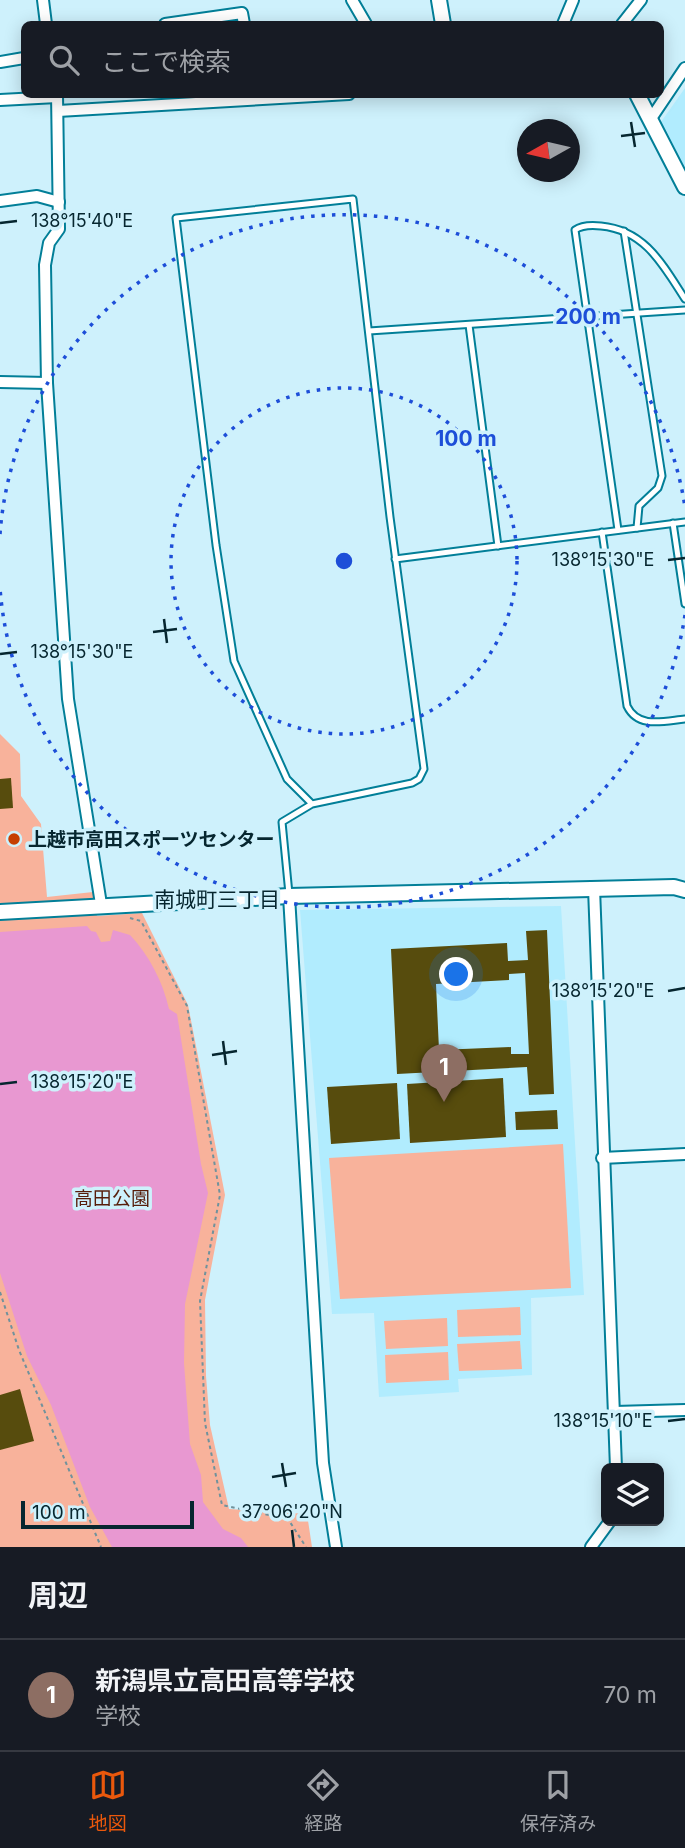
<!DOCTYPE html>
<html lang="ja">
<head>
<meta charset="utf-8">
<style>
  :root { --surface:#171b24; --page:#20242c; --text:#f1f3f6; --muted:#9ea1a6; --line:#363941; --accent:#ea580c }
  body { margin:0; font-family:Inter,"Noto Sans JP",sans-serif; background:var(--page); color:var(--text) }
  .controls { position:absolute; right:21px; bottom:21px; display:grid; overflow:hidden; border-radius:10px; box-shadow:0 4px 18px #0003 }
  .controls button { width:63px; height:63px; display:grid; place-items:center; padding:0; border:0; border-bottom:2px solid var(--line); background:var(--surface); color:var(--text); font:35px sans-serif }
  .compass { position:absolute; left:517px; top:119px; width:63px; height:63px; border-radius:50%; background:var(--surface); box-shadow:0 4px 18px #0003; rotate:262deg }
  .scale { position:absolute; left:21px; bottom:18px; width:173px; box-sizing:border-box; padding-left:7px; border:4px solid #06262f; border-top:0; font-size:19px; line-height:24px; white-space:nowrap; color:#06262f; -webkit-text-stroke:5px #cef1fc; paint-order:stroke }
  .you { position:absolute; left:457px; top:975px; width:24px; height:24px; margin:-18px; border:5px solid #fff; border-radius:50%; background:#1a73e8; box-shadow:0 0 0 10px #1a73e833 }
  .badge { display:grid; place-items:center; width:46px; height:46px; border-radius:50%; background:var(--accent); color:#fff; font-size:23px; font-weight:700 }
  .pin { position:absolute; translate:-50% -58px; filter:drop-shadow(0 2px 4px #0008) }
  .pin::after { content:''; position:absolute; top:37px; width:24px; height:21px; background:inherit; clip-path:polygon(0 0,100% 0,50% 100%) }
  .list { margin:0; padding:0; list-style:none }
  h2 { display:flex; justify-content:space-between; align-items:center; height:91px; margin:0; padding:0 28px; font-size:30px }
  h2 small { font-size:23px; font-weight:400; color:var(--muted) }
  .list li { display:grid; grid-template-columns:46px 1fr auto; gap:21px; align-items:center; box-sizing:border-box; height:112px; padding:0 28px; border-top:2px solid var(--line) }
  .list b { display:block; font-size:26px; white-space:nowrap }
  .list p { margin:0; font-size:23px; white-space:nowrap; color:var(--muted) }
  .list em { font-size:23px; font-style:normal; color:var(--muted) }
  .icon { flex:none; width:38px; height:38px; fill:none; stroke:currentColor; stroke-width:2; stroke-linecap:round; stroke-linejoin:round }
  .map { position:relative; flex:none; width:685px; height:1547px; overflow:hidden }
  .search { position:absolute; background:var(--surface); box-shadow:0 4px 18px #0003; left:21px; right:21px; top:21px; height:77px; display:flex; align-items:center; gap:18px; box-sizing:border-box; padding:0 24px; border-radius:10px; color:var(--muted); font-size:26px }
  .sheet { height:203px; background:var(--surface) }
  nav { display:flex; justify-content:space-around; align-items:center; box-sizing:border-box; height:98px; border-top:2px solid var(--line); background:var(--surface); font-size:19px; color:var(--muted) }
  nav a { display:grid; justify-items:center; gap:4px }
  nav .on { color:var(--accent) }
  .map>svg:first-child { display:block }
</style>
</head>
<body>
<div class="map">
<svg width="685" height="1547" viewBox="0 0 685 1547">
  <rect width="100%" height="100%" fill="#cef1fc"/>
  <g fill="#b1ecfe">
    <path d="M685 88V170L661 122Z"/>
    <path d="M561 906 584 1295 531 1298 532 1375 458 1379 459 1392 379 1397 374 1313 332 1314 300 910Z"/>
  </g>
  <g fill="#f8b29b">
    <path d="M0 734 20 754 21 796 41 824 47 897 93 892 97 916 142 913 188 1005 225 1195 205 1300 206 1376 210 1425 229 1509 307 1514 312 1547H0Z"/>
    <path d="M563 1144 571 1288 340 1299 329 1158Z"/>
    <path d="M520 1307 521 1335 458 1337 457 1310Z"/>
    <path d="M447 1318 448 1346 386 1349 384 1321Z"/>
    <path d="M520 1341 522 1369 459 1371 457 1344Z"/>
    <path d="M448 1352 449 1380 386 1383 385 1355Z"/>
  </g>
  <path fill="#e898d1" d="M87 926 91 931 96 932 101 942 110 941 113 930 130 935C149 955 163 982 169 1009L177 1014 201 1164 208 1193 185 1304 184 1363 190 1444 201 1475 203 1502 223 1529 241 1538 248 1547H112L90 1507 51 1405 27 1356 0 1273V932Z"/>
  <g fill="#574c0d" fill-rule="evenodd">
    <path d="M11 778 13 808 0 809V779Z"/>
    <path d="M547 930 554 1094 529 1095 527 1067 397 1074 391 949 507 943 508 961 528 960 526 931ZM525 973 529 1054H511V1047L439 1050 436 984 509 980V974Z"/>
    <path d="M503 1078 506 1137 410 1143 407 1084Z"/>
    <path d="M397 1083 400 1139 331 1144 327 1087Z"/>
    <path d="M557 1110 558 1129 516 1130 515 1112Z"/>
    <path d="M20 1389 34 1441 0 1450V1395Z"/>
  </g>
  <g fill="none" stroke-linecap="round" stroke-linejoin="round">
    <g stroke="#027f98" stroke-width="9">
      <g id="lane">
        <path d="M624 231 662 476 658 488 639 506 637 528"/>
        <path d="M469 325 498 546"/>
        <path d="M369 331 685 310"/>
        <path d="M673 523 685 604"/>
        <path d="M618 530 575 230C582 225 592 225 601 226 645 230 663 265 685 299"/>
        <path d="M602 532 627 706C638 729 664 721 685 719"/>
        <path d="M395 559 685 522"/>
        <path d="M289 894 282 822 312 804 412 783 419 779 424 769 390 517 353 199 176 218 216 545 234 661 287 779 312 804"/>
      </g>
    </g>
    <g stroke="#027f98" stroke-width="14">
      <g id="street">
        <path d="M43 0 46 24"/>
        <path d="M352 0 366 24"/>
        <path d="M165 24 242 13 244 24"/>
        <path d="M563 24 573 0"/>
        <path d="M622 24 641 0"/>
        <path d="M0 62 24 58"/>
        <path d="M57 94 59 229 49 243 45 265 47 383 68 699 101 904"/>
        <path d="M0 100 57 97"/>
        <path d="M58 111 349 94"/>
        <path d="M650 120 685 68"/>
        <path d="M0 201 37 196 59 202"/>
        <path d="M0 382 47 383"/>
        <path d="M594 888 616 1468"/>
        <path d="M289 896 323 1463 336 1547"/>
        <path d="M602 1158 685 1154"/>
        <path d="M615 1412 685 1410"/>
        <path d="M591 1547 610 1521"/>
      </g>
    </g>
    <g stroke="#027f98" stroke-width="18">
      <g id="secondary">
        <path d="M439 0 443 24"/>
        <path d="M637 94 685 187"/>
        <path d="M0 912 289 896 674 887 685 890"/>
      </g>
    </g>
    <g stroke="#70929c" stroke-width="2" stroke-dasharray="3.5 3.5" stroke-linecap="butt">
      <path d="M130 918 141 921 187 1006 220 1195 200 1301 205 1423 222 1505 288 1519 306 1547"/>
      <path d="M0 1292 19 1350 101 1547"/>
    </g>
    <use href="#lane" stroke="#fff" stroke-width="5"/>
    <use href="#street" stroke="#fff" stroke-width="10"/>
    <use href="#secondary" stroke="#fff" stroke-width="14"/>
  </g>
  <path fill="none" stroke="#06262f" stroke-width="2.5" d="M631 122 635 147M621 136 645 133M0 223 17 221M668 560 685 558M164 619 167 643M153 632 177 629M0 654 17 652M668 991 685 988M223 1041 226 1065M212 1055 237 1051M0 1084 17 1082M668 1421 685 1419M282 1463 286 1487M272 1477 296 1473M292 1530 294 1547"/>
  <g fill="none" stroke="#1d4ed8" stroke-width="3.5" stroke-dasharray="3.5 7">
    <circle cx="344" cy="561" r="173"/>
    <path d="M685 615A345 345 0 0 1 0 588M0 534A345 345 0 0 1 685 507"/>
  </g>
  <circle fill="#c53f02" stroke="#cef1fc" stroke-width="2.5" cx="14" cy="839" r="7"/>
  <g text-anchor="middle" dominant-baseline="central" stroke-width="7" stroke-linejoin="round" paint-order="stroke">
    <g font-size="19" font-weight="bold" fill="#06262f" stroke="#cef1fc" text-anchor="start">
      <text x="28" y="839">上越市高田スポーツセンター</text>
    </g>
    <g font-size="19" fill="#571e0b" stroke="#cef1fc">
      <text x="112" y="1198">高田公園</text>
    </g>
    <g font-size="21" fill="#06262f" stroke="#cef1fc">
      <text x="217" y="899">南城町三丁目</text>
    </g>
  </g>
  <g font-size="18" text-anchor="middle" fill="#06262f" stroke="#cef1fc" stroke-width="7" stroke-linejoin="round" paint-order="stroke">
    <text x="82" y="227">138°15'40"E</text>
    <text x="603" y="566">138°15'30"E</text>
    <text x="82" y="658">138°15'30"E</text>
    <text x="603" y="997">138°15'20"E</text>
    <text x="82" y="1088">138°15'20"E</text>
    <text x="603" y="1427">138°15'10"E</text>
    <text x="292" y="1518">37°06'20"N</text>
  </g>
  <circle cx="344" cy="561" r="10" fill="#1d4ed8" stroke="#cef1fc" stroke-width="3.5"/>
  <g font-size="21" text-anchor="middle" font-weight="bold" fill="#1d4ed8" stroke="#cef1fc" stroke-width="7" stroke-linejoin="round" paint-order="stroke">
    <text x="588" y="324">200 m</text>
    <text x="466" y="446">100 m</text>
  </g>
</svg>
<div class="controls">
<button><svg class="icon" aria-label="layers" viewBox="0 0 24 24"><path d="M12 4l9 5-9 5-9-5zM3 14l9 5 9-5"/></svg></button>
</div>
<svg class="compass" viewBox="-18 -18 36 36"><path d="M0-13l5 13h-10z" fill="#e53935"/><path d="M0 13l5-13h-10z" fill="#9ea1a6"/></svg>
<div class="scale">100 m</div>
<div class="you"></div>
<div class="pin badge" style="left:444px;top:1102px;background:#8d6e63">1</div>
<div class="search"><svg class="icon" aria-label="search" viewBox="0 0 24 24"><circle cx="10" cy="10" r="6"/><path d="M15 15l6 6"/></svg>ここで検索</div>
</div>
<section class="sheet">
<h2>周辺<small></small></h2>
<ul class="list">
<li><span class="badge" style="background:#8d6e63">1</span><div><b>新潟県立高田高等学校</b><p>学校</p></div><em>70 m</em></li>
</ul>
</section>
<nav>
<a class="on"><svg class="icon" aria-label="map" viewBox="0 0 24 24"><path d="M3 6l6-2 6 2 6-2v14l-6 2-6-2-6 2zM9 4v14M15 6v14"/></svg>地図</a>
<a><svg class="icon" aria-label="directions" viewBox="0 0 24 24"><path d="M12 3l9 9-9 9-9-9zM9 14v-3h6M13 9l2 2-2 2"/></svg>経路</a>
<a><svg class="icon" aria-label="saved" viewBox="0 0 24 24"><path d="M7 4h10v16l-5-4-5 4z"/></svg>保存済み</a>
</nav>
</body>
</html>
